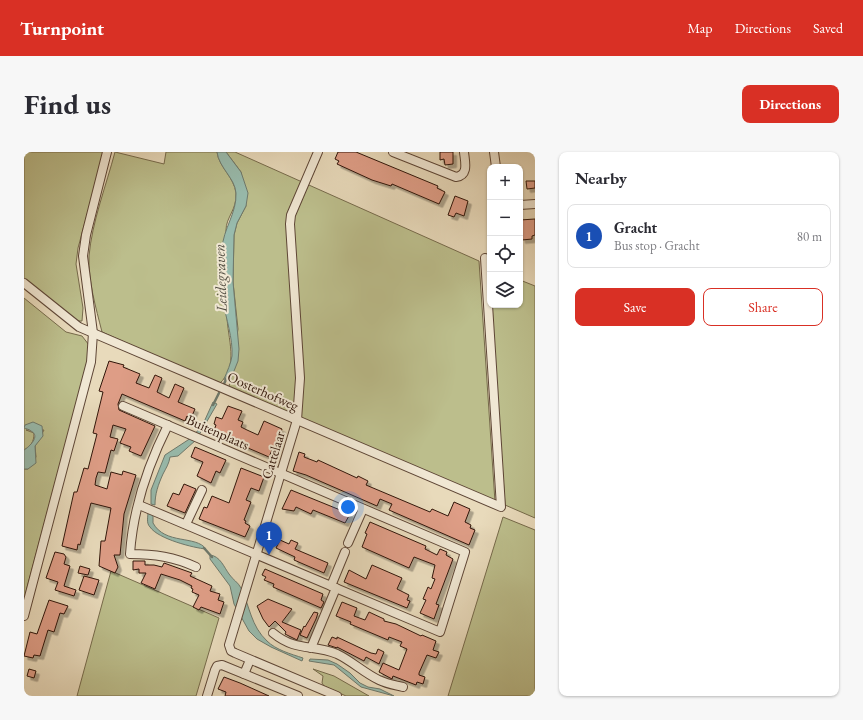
<!DOCTYPE html>
<html lang="en">
<head>
<meta charset="utf-8">
<style>
  :root { --surface:#fff; --page:#f7f7f7; --text:#2b2b33; --muted:#7c7c81; --line:#e1e1e2; --accent:#d93025 }
  body { margin:0; font-family:"EB Garamond",serif; background:var(--page); color:var(--text) }
  .controls { position:absolute; right:12px; top:12px; display:grid; overflow:hidden; border-radius:8px; box-shadow:0 1px 3px #0004 }
  .controls button { width:36px; height:36px; display:grid; place-items:center; padding:0; border:0; border-bottom:1px solid var(--line); background:var(--surface); color:var(--text); font:20px sans-serif }
  .you { position:absolute; left:324px; top:355px; width:14px; height:14px; margin:-10px; border:3px solid #fff; border-radius:50%; background:#1a73e8; box-shadow:0 0 0 6px #1a73e833 }
  .badge { display:grid; place-items:center; width:26px; height:26px; border-radius:50%; background:var(--accent); color:#fff; font-size:13px; font-weight:700 }
  .pin { position:absolute; translate:-50% -33px; filter:drop-shadow(0 1px 2px #0008) }
  .pin::after { content:''; position:absolute; top:21px; width:14px; height:12px; background:inherit; clip-path:polygon(0 0,100% 0,50% 100%) }
  .list { margin:0; padding:0; list-style:none }
  h2 { display:flex; justify-content:space-between; align-items:center; height:52px; margin:0; padding:0 16px; font-size:17px }
  h2 small { font-size:13px; font-weight:400; color:var(--muted) }
  .list li { display:grid; grid-template-columns:26px 1fr auto; gap:12px; align-items:center; box-sizing:border-box; height:64px; margin:0 8px 8px; padding:0 8px; border:1px solid var(--line); border-radius:8px }
  .list b { display:block; font-size:15px; white-space:nowrap }
  .list p { margin:0; font-size:13px; white-space:nowrap; color:var(--muted) }
  .list em { font-size:13px; font-style:normal; color:var(--muted) }
  .actions { display:flex; gap:8px; padding:12px 16px }
  .actions a { flex:1; padding:9px 0; border:1px solid var(--accent); border-radius:8px; text-align:center; font-size:14px; color:var(--accent) }
  .actions .main { background:var(--accent); color:#fff }
  .icon { flex:none; width:22px; height:22px; fill:none; stroke:currentColor; stroke-width:2; stroke-linecap:round; stroke-linejoin:round }
  .map { position:relative; flex:none; width:511px; height:544px; overflow:hidden; border-radius:8px }
  header { display:flex; align-items:center; gap:24px; box-sizing:border-box; height:56px; padding:0 20px; background:var(--accent); color:#fff }
  header strong { font-size:19px }
  nav { display:flex; gap:22px; margin-inline-start:auto; font-size:14px }
  .intro { display:flex; align-items:center; justify-content:space-between; box-sizing:border-box; height:96px; padding:0 24px }
  h1 { margin:0; font-size:28px }
  .button { padding:10px 18px; border-radius:8px; background:var(--accent); color:#fff; font-size:14px; font-weight:700 }
  main { display:flex; gap:24px; padding:0 24px }
  aside { flex:1; background:var(--surface); border-radius:8px; box-shadow:0 1px 3px #0004 }
  .map>svg:first-child { display:block }
</style>
</head>
<body>
<header>
<strong>Turnpoint</strong>
<nav><a>Map</a><a>Directions</a><a>Saved</a></nav>
</header>
<div class="intro"><h1>Find us</h1><a class="button">Directions</a></div>
<main>
<div class="map">
<svg width="511" height="544" viewBox="0 0 511 544">
  <defs>
    <filter id="shadow"><feDropShadow dx="3.5" dy="3.5" stdDeviation="0" flood-color="#0004"/></filter>
  </defs>
  <rect width="100%" height="100%" fill="#e8dabb"/>
  <filter id="stains"><feTurbulence type="fractalNoise" baseFrequency=".005" numOctaves="4"/><feColorMatrix values="0 0 0 0 .2 0 0 0 0 .09 0 0 0 0 .02 0 0 0 .5 -.17"/></filter>
  <radialGradient id="worn" r=".72"><stop offset=".6" stop-color="#630" stop-opacity="0"/><stop offset="1" stop-color="#630" stop-opacity=".3"/></radialGradient>
  <g fill="#bcbe8c" stroke="#766a4b">
    <path d="M0 0H80L54 96 52 112 59 156 58 169H53L0 128Z"/>
    <path d="M91 0 140 12 142 0H193C195 15 210 25 212 41 213 58 202 65 202 78 200 106 202 135 203 163 203 186 216 214 195 232L78 180C72 156 64 129 65 104 68 70 82 34 91 0Z"/>
    <path d="M202 0H211L455 109 471 350 205 235 214 177 209 130 210 83 213 71 222 54 217 20Z"/>
    <path d="M496 128 511 134V366L481 353 467 153H496Z"/>
    <path d="M0 146 42 180 58 184 65 193V202L54 245 0 447V317H4L12 305 11 294 20 278H2L10 281C10 290 7 294 0 298Z"/>
    <path d="M479 365 511 378V544H424Z"/>
    <path d="M87 419 195 466 172 544H53Z"/>
    <path d="M289 517 310 524 345 544H322L300 534 298 531 299 524Z"/>
  </g>
  <g fill="#98bbad" stroke="#6e796c">
    <path d="M193 0H202L217 20 224 41 222 54 213 71 210 83 209 130 215 197 214 209 206 229 200 227C203 220 207 211 208 204 209 186 202 167 199 149 197 132 197 114 198 97 199 77 213 61 212 41 211 26 195 16 193 0Z"/>
    <path d="M189 250 193 252 175 283 171 282 180 270Z"/>
    <path d="M9 270 18 274 19 284 11 294 12 311 4 317H0V298C5 295 17 284 7 279 5 277 2 277 0 276L1 273Z"/>
    <path d="M167 286 172 288 154 304 146 305C145 312 142 316 139 322 134 333 131 342 131 353L127 352V338L141 303Z"/>
    <path d="M124 360 129 362V371C141 393 172 383 182 397 170 396 134 387 126 375 122 371 124 365 124 360Z"/>
    <path d="M186 403C196 404 200 415 205 422 209 428 214 430 217 436 226 455 227 474 243 489 252 498 267 502 279 506L278 509 247 495 233 487 225 479 210 452 206 434 186 407Z"/>
    <path d="M286 507 304 508 313 512 326 521 336 531 344 535 356 537 370 544 337 535 310 513 285 509Z"/>
  </g>
  <g fill="none" stroke-linecap="round" stroke-linejoin="round">
    <g stroke="#6e796c" stroke-width="2.5">
      <path d="M200 232 203 225"/>
      <path d="M189 253 195 241"/>
      <path d="M180 396 188 405"/>
    </g>
  </g>
  <g fill="#de9d86" stroke="#30150a" filter="url(#shadow)">
    <path d="M314 0H332L414 34 413 36 421 40 415 52 368 32 367 34 348 28 313 12 315 9 311 7Z"/>
    <path d="M416 0H429V12L421 13 420 7 416 8Z"/>
    <path d="M502 29H511V36L503 37Z"/>
    <path d="M431 44 444 49 440 64 432 61 430 65 424 63Z"/>
    <path d="M511 67V83L508 84V87L498 88 496 68Z"/>
    <path d="M85 209 100 213 99 215 116 222 112 231 125 236 131 223 138 226 133 240 145 246 151 232 160 236 154 250 171 257 167 266 163 264 161 269 98 242 94 252 95 258 131 274 117 304 105 299 107 295 96 291 102 277 89 273 86 285 94 287 90 299 87 298 81 321 74 320 72 326 71 333 83 337 87 320 98 323 99 319 112 323 100 362 96 403H90L94 415 91 421 75 414 77 389H81L87 356 67 351 56 393 54 392 53 398 38 394 50 340H53L60 316 64 317 73 282 69 281 79 240 75 239Z"/>
    <path d="M204 254 218 259 214 268 219 270 217 275 223 278 234 283 240 269 258 277 252 299 248 298 245 305 189 281 192 273 190 272 192 265 198 267Z"/>
    <path d="M171 295 202 308 196 321 192 319 187 331 173 324 179 310 167 305Z"/>
    <path d="M275 300 281 302 280 305 293 310 294 308 333 326 334 324 344 329 342 333 406 360 408 357 424 364 430 350 446 357 441 370 447 373 446 376 451 378 445 393 365 358 368 352 356 347 353 354 282 323 269 319Z"/>
    <path d="M217 316 240 325 235 339 227 336 222 348 227 350 220 368 222 369 221 371 226 374 221 385 175 367 180 355 183 356 188 344 205 351Z"/>
    <path d="M160 332 172 337 161 361 143 354 149 341 155 343Z"/>
    <path d="M267 338 326 362 321 371 289 358 287 362 272 355 270 359 258 357Z"/>
    <path d="M346 370 402 394 401 397 413 403 416 397 423 400 422 403 429 407 412 452 415 453 410 467 396 461 402 448 399 447 404 435 407 437 411 427 408 426 411 413 390 405 385 416 338 395 343 382 341 381Z"/>
    <path d="M256 388 265 392 267 388 274 391 271 397 304 411 300 421 270 408 271 405 252 396Z"/>
    <path d="M31 400 40 402 42 405 40 412 46 414 40 434 52 438 50 444 31 438 34 430 22 426Z"/>
    <path d="M109 409H121V413H130L138 415 140 411 168 421 166 424 188 434 186 439 196 442 194 448 200 450 196 462 177 455 175 458 169 455 175 443 168 440 169 437 167 436 168 434 156 428 137 422 131 437 117 431 122 421H115V417L109 418Z"/>
    <path d="M348 413 378 426 373 437 385 443 383 448 386 449 383 456 320 430 325 418 342 427Z"/>
    <path d="M56 414 66 417 64 423 54 421Z"/>
    <path d="M241 417 299 442 297 448 300 450 297 456 249 435 250 432 240 428 242 425 238 423Z"/>
    <path d="M60 424 75 428 70 443 55 438Z"/>
    <path d="M244 447 268 457 258 470 277 478 273 488 261 482 262 480 251 469 245 475 239 467 233 454Z"/>
    <path d="M25 448 44 454 40 462 36 461 30 480 24 478 16 504 10 503 9 506 0 504 6 480 13 482Z"/>
    <path d="M318 450 333 456 330 464 341 468 345 460 360 467V469L372 472 397 484 398 483 412 489 409 498 415 500 412 506 403 503 395 521V523L401 525 399 532 393 530 392 533 369 524 368 527 355 520 359 511 375 518 383 497 376 494 378 490 365 485 364 488 326 472 327 470 312 464Z"/>
    <path d="M290 460 294 461 292 467 283 486 276 483 280 474 281 475Z"/>
    <path d="M308 485 313 487V485L347 501 352 502 354 497 360 500 355 512 342 505 340 509 313 495V496L304 493Z"/>
    <path d="M5 517 12 519 10 526 3 524Z"/>
    <path d="M200 525 216 531 245 544H201L202 540 194 537Z"/>
  </g>
  <g fill="none" stroke-linecap="round" stroke-linejoin="round">
    <g stroke="#5e4636" stroke-width="10">
      <g id="minor">
        <path d="M294 0 267 63 266 72 276 226 273 268 205 493 207 499 211 501 313 544"/>
        <path d="M369 0 432 25C445 23 441 10 440 0"/>
        <path d="M470 0 472 15"/>
        <path d="M496 53 511 52"/>
        <path d="M0 131 55 175 477 355 461 106"/>
        <path d="M99 254 441 400 416 480 115 353"/>
        <path d="M144 273C124 313 109 357 106 402 131 402 150 405 172 415"/>
        <path d="M162 372 178 338"/>
        <path d="M324 391 339 357"/>
        <path d="M307 434 321 400"/>
        <path d="M0 464 67 210 69 181 59 104 62 83 83 0"/>
        <path d="M249 481C272 500 289 492 313 502 328 509 340 521 355 528 363 532 371 533 379 535"/>
        <path d="M287 496 312 436"/>
        <path d="M220 522 226 508"/>
        <path d="M183 544 191 518 193 514 198 513 274 544"/>
      </g>
    </g>
    <use href="#minor" stroke="#f0e7d3" stroke-width="8"/>
  </g>
  <g text-anchor="middle" dominant-baseline="central" stroke-width="4" stroke-linejoin="round" paint-order="stroke">
    <g font-size="14" fill="#30150a" stroke="#f0e7d3">
      <text transform="translate(239 239) rotate(24)">Oosterhofweg</text>
      <text transform="translate(194 280) rotate(24)">Buitenplaats</text>
      <text transform="translate(249 303) rotate(-73)">Cattelaar</text>
    </g>
    <g font-size="15" font-style="italic" fill="#544f43" stroke="#f0e7d3">
      <text transform="translate(196 126) rotate(-92)">Leidegraven</text>
    </g>
  </g>
  <rect width="100%" height="100%" filter="url(#stains)"/>
  <rect width="100%" height="100%" fill="url(#worn)"/>
</svg>
<div class="controls">
<button>+</button>
<button>−</button>
<button><svg class="icon" aria-label="locate" viewBox="0 0 24 24"><circle cx="12" cy="12" r="6"/><path d="M12 2v4M12 18v4M2 12h4M18 12h4"/></svg></button>
<button><svg class="icon" aria-label="layers" viewBox="0 0 24 24"><path d="M12 4l9 5-9 5-9-5zM3 14l9 5 9-5"/></svg></button>
</div>
<div class="you"></div>
<div class="pin badge" style="left:245px;top:403px;background:#1a4fb4">1</div>
</div>
<aside>
<h2>Nearby<small></small></h2>
<ul class="list">
<li><span class="badge" style="background:#1a4fb4">1</span><div><b>Gracht</b><p>Bus stop · Gracht</p></div><em>80 m</em></li>
</ul>
<div class="actions"><a class="main">Save</a><a>Share</a></div>
</aside>
</main>
</body>
</html>
